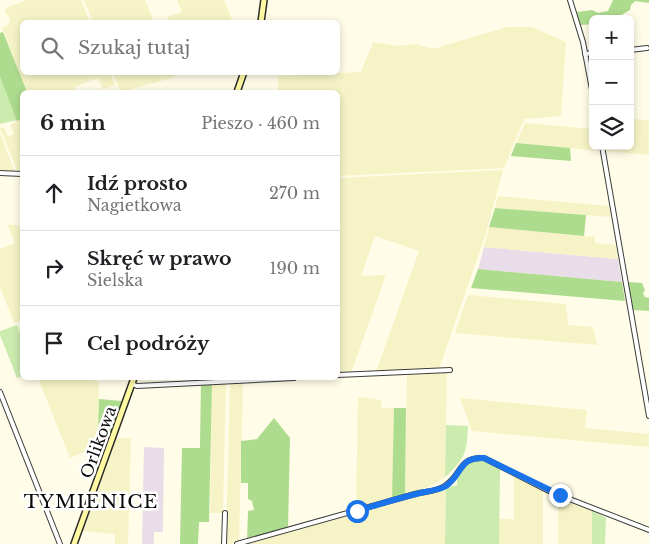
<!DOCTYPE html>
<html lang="pl">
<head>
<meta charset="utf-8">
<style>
  :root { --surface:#fff; --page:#f6f6f6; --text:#202124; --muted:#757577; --line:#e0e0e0 }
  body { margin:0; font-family:"Libre Baskerville",serif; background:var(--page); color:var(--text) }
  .controls { position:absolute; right:15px; top:15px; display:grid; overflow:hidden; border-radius:8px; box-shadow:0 2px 8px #0003 }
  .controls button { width:45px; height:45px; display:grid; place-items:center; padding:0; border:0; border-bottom:1px solid var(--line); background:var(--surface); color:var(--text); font:25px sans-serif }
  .stop { position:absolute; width:15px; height:15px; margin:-11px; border:4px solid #1a73e8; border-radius:50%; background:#fff }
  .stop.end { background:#1a73e8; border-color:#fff; box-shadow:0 1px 5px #0008 }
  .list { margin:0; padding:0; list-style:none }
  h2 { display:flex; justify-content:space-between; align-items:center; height:65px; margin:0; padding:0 20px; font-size:21px }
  h2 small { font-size:16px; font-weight:400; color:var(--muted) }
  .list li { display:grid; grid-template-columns:32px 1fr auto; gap:15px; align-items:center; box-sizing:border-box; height:75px; padding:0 20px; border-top:1px solid var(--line) }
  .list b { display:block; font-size:19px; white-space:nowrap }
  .list p { margin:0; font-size:16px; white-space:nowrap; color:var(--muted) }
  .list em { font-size:16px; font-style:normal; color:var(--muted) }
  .icon { flex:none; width:28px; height:28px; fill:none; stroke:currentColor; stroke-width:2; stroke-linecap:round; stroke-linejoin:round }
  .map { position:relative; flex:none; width:649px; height:544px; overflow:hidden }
  .search { position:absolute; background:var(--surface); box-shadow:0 2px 8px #0003; left:20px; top:20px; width:320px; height:55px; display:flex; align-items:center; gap:12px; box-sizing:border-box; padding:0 18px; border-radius:8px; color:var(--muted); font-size:19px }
  .panel { position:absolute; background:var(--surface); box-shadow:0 2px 8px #0003; left:20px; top:90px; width:320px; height:290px; border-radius:8px }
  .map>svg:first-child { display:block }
</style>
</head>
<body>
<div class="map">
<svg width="649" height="544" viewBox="0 0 649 544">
  <rect width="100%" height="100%" fill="#fffce7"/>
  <g fill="#e9ddea">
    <path d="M484 247 618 259 622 282 478 269Z"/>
    <path d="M144 447 164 448 163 532H154V544H142Z"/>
  </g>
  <g fill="#f6f4c6">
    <path d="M27 0H81L90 22H22V72L110 73 115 85 103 89 98 78 74 87 76 92H27L2 28 9 24 10 19 5 12 6 8Z"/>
    <path d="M84 0H145L154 22H93Z"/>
    <path d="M177 0H224L233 22H169L167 17 182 12Z"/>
    <path d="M507 27H532L566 42 561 116 524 119 504 168 338 176V92H278V76L361 72 373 42 396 46 416 44 433 49Z"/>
    <path d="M113 73H173L175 77 121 92Z"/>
    <path d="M22 119V173H18L0 128 4 127 7 135 9 136 14 134 10 125Z"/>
    <path d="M630 119 649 120V155L606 151 605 146H630Z"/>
    <path d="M525 123 593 129V146H598L599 151 516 143Z"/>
    <path d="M0 133 15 173 0 172Z"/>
    <path d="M503 170 486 233 439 369 376 372 419 251 375 236 361 276 386 275 351 373 338 374V178Z"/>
    <path d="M498 196 609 206 611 217 495 208Z"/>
    <path d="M7 224 22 226V320L14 323 0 287V249L15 243Z"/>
    <path d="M489 227 595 237V243L616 245 618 259 484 247Z"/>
    <path d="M468 295 566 304 568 325 593 327 597 345 455 333Z"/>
    <path d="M447 373 445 477 431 486 405 495 407 374Z"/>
    <path d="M38 378H87L99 382 98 433 102 444 70 458Z"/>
    <path d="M243 381 239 542 226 544 230 382Z"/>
    <path d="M226 382 223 513H210L212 383Z"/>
    <path d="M358 397 382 400 381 408H394L392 499 356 509Z"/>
    <path d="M460 398 587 410 585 428 649 434V447L472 431Z"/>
    <path d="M116 438H131L128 544H115V534L83 531Z"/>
    <path d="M514 476 543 490V544H499V519H514Z"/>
    <path d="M446 488 445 544H246L437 491Z"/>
    <path d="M558 497 592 510V544H558Z"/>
  </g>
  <g fill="#cbebaf">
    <path d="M0 77 17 120 0 124Z"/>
    <path d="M17 325 22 339V376L17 378 0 335V331Z"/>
    <path d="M446 425 468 426C467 452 465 459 445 477Z"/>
    <path d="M470 461H484L500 469 499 544H445L446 488 457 485V476Z"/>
    <path d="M592 510 606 518 605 544H592Z"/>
  </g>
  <g fill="#addc8e">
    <path d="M613 0H649V3L635 1 631 5 630 10 614 19H593V24L580 25 577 12 592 10 598 13 608 11Z"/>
    <path d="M3 32 27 92H22V119L17 121 0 77V33Z"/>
    <path d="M516 143 570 148 571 161 511 156Z"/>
    <path d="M495 208 586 215 584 236 489 227Z"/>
    <path d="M478 269 622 282 625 301 471 288Z"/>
    <path d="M628 282 642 283 645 290 643 293 645 297 649 298V311L633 310Z"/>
    <path d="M201 383H212L209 522H199L198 544H180L182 448H200Z"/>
    <path d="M99 399 122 401 104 450 98 433Z"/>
    <path d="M394 408H406L405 495 392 499Z"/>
    <path d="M274 418 290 438 288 529 247 540 248 511 254 510 252 501 248 499V483H241V441L257 439Z"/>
  </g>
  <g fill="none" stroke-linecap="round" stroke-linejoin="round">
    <g stroke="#3d3d3d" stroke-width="6">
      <g id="street">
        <path d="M570 0 583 42 593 95"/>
        <path d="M630 50 647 48"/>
        <path d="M585 54 593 53"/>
        <path d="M602 146 649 416"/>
        <path d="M0 173 22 174"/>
        <path d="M338 375 450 370"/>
        <path d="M132 384 137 386 294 378"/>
        <path d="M0 392 60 544"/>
        <path d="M224 544 225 513"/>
        <path d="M237 544 415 494C426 491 437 492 446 485 463 473 458 457 484 458L549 491 649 530"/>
      </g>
    </g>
    <g stroke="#2c2c2c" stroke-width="8">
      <g id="secondary">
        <path d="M261 22 264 0"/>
        <path d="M237 92 244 72"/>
        <path d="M74 544 134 378"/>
      </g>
    </g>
    <use href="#street" stroke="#fff" stroke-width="4"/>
    <use href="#secondary" stroke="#fffaa2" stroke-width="5"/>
  </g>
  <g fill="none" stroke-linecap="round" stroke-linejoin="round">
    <path stroke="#1a73e8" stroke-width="6" d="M357 511C376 505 396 499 416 494 426 491 437 491 446 486 463 474 458 457 484 458L560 495"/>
  </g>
  <g text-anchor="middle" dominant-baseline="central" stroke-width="5" stroke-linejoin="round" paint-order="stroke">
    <g font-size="16" fill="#0a0a0a" stroke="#fff">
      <text transform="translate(98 442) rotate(-70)">Orlikowa</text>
    </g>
    <g font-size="19" letter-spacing="1" fill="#0a0a0a" stroke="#fff">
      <text x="91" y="501">TYMIENICE</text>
    </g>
  </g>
</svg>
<div class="controls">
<button>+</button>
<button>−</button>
<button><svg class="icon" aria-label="layers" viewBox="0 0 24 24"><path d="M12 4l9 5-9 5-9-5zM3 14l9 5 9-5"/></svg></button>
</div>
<div class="stop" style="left:357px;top:511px"></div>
<div class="stop end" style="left:560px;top:495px"></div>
<div class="search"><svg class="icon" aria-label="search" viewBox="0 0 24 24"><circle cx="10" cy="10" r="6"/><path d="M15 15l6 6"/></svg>Szukaj tutaj</div>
<section class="panel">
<h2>6 min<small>Pieszo · 460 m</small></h2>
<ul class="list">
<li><svg class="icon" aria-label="ahead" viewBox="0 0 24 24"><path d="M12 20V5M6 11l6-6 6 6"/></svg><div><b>Idź prosto</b><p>Nagietkowa</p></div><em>270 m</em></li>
<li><svg class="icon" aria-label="right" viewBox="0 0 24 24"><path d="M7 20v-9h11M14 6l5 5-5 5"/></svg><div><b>Skręć w prawo</b><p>Sielska</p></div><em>190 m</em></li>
<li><svg class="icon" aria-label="arrive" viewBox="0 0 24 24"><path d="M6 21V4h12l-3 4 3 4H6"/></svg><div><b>Cel podróży</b></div></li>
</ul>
</section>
</div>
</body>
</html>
